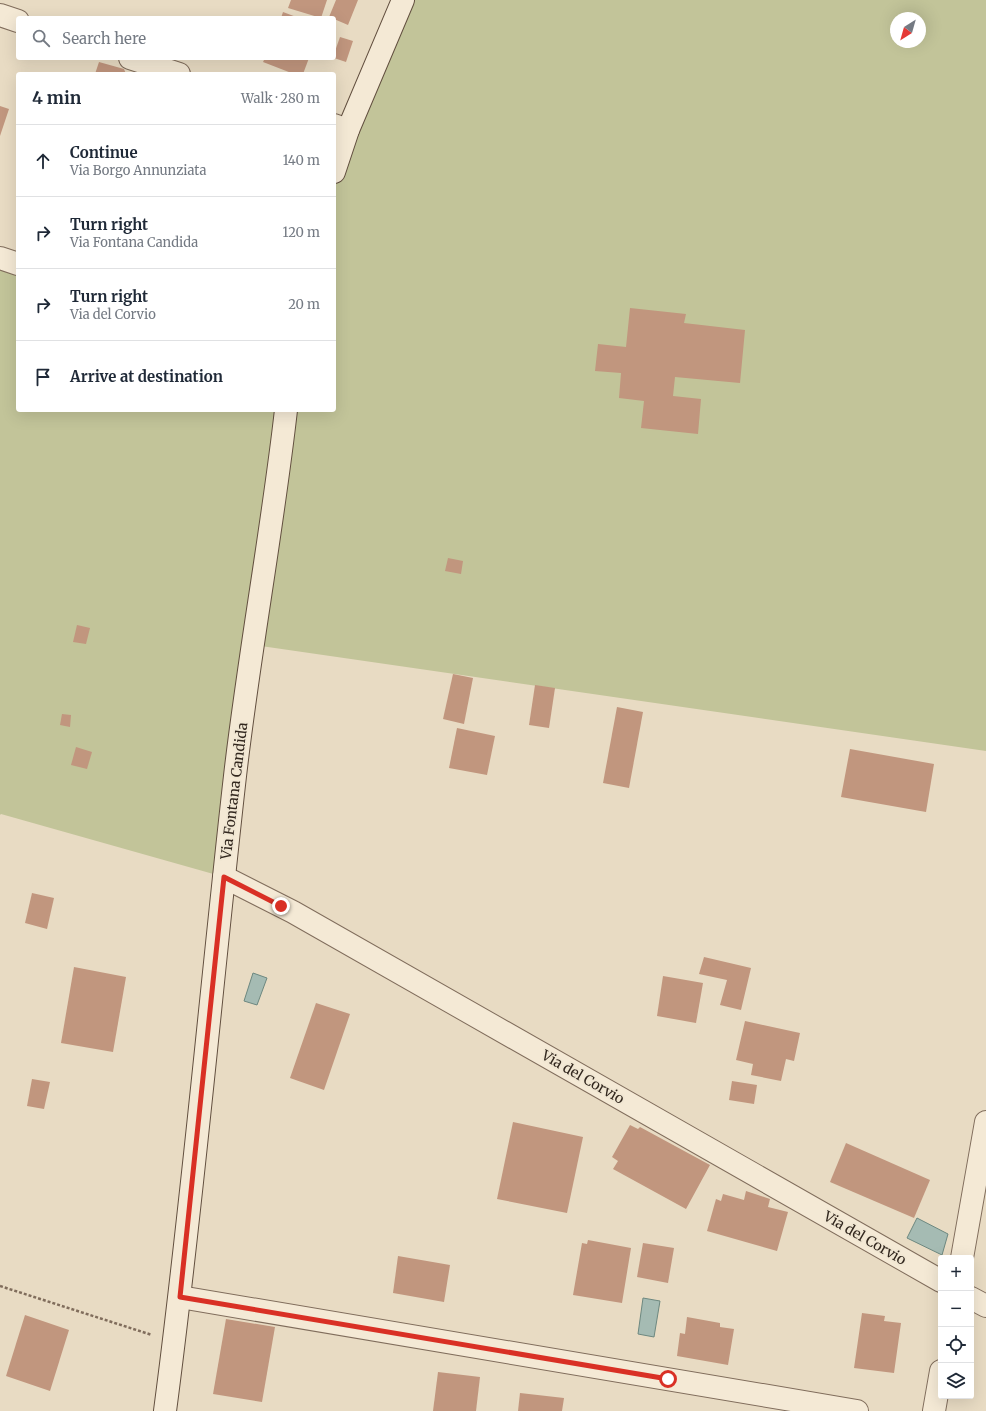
<!DOCTYPE html>
<html lang="en">
<head>
<meta charset="utf-8">
<style>
  :root { --surface:#fff; --page:#f2f2f3; --text:#1f2937; --muted:#747a83; --line:#e0e1e3 }
  body { margin:0; font-family:Merriweather,serif; background:var(--page); color:var(--text) }
  .controls { position:absolute; right:12px; bottom:12px; display:grid; overflow:hidden; border-radius:4px; box-shadow:0 4px 16px #0002 }
  .controls button { width:36px; height:36px; display:grid; place-items:center; padding:0; border:0; border-bottom:1px solid var(--line); background:var(--surface); color:var(--text); font:20px sans-serif }
  .compass { position:absolute; left:890px; top:12px; width:36px; height:36px; border-radius:50%; background:var(--surface); box-shadow:0 4px 16px #0002; rotate:217deg }
  .stop { position:absolute; width:12px; height:12px; margin:-9px; border:3px solid #d93025; border-radius:50%; background:#fff }
  .stop.end { background:#d93025; border-color:#fff; box-shadow:0 1px 4px #0008 }
  .list { margin:0; padding:0; list-style:none }
  h2 { display:flex; justify-content:space-between; align-items:center; height:52px; margin:0; padding:0 16px; font-size:17px }
  h2 small { font-size:13px; font-weight:400; color:var(--muted) }
  .list li { display:grid; grid-template-columns:26px 1fr auto; gap:12px; align-items:center; box-sizing:border-box; height:72px; padding:0 16px; border-top:1px solid var(--line) }
  .list b { display:block; font-size:15px; white-space:nowrap }
  .list p { margin:0; font-size:13px; white-space:nowrap; color:var(--muted) }
  .list em { font-size:13px; font-style:normal; color:var(--muted) }
  .icon { flex:none; width:22px; height:22px; fill:none; stroke:currentColor; stroke-width:2; stroke-linecap:round; stroke-linejoin:round }
  .map { position:relative; flex:none; width:986px; height:1411px; overflow:hidden }
  .search { position:absolute; background:var(--surface); box-shadow:0 4px 16px #0002; left:16px; top:16px; width:320px; height:44px; display:flex; align-items:center; gap:10px; box-sizing:border-box; padding:0 14px; border-radius:4px; color:var(--muted); font-size:15px }
  .panel { position:absolute; background:var(--surface); box-shadow:0 4px 16px #0002; left:16px; top:72px; width:320px; height:340px; border-radius:4px }
  .map>svg:first-child { display:block }
</style>
</head>
<body>
<div class="map">
<svg width="986" height="1411" viewBox="0 0 986 1411">
  <rect width="100%" height="100%" fill="#e8dbc3"/>
  <path fill="#c2c499" fill-rule="evenodd" d="M403 0H986V751L254 645 224 877 1 814 0 815V258L18 264V410H334V172ZM896 18H920V42H896Z"/>
  <g fill="#a5bbb3" stroke="#6d8880">
    <path d="M253 973 267 978 257 1005 244 1001Z"/>
    <path d="M917 1218 948 1234 942 1255 907 1238Z"/>
    <path d="M643 1298 660 1301 654 1337 638 1334Z"/>
  </g>
  <g fill="#c1967e">
    <path d="M291 0H327L321 18 288 8Z"/>
    <path d="M336 0H358L348 25 334 19V18L329 17Z"/>
    <path d="M283 12 299 18H281Z"/>
    <path d="M340 37 353 41 346 62 334 58V54Z"/>
    <path d="M265 58H309L303 74H294L263 62Z"/>
    <path d="M99 62 124 69 126 74H95Z"/>
    <path d="M0 106 9 109 0 136Z"/>
    <path d="M630 308 686 314 684 323 745 330 740 383 675 377 673 396 701 399 698 434 641 428 644 401 619 398 621 373 595 371 598 344 626 347Z"/>
    <path d="M448 558 463 561 461 574 445 571Z"/>
    <path d="M77 625 90 628 86 644 73 642Z"/>
    <path d="M453 674 473 678 464 724 443 719Z"/>
    <path d="M535 685 555 688 549 728 529 725Z"/>
    <path d="M617 707 643 712 629 788 603 783Z"/>
    <path d="M62 714 71 715 70 727 60 725Z"/>
    <path d="M457 728 495 736 487 775 449 768Z"/>
    <path d="M76 747 92 752 87 769 71 765Z"/>
    <path d="M850 749 934 764 926 812 841 797Z"/>
    <path d="M32 893 54 898 47 929 25 923Z"/>
    <path d="M704 957 751 968 741 1010 720 1005 727 980 699 974Z"/>
    <path d="M74 967 126 977 113 1052 61 1043Z"/>
    <path d="M663 976 703 983 696 1023 657 1016Z"/>
    <path d="M316 1003 350 1014 324 1090 290 1078Z"/>
    <path d="M745 1021 800 1033 794 1061 786 1059 781 1081 751 1075 753 1064 736 1060Z"/>
    <path d="M32 1079 50 1082 44 1109 27 1106Z"/>
    <path d="M732 1081 757 1085 754 1104 729 1100Z"/>
    <path d="M513 1122 583 1137 567 1213 497 1199Z"/>
    <path d="M630 1125 638 1129 640 1127 710 1165 686 1209 613 1169 618 1161 612 1157Z"/>
    <path d="M846 1143 930 1180 914 1218 830 1182Z"/>
    <path d="M746 1191 770 1199 768 1207 788 1212 777 1251 707 1231 716 1199 721 1201 723 1194 744 1200Z"/>
    <path d="M588 1240 631 1248 622 1303 573 1295 582 1243 587 1244Z"/>
    <path d="M643 1243 674 1248 668 1283 637 1277Z"/>
    <path d="M398 1256 450 1265 444 1302 393 1293Z"/>
    <path d="M862 1313 885 1316 884 1321 901 1323 894 1373 854 1368Z"/>
    <path d="M25 1315 69 1330 50 1391 6 1376Z"/>
    <path d="M687 1317 720 1323V1327L734 1329 728 1365 677 1356 680 1333 685 1334Z"/>
    <path d="M226 1319 275 1327 262 1402 213 1394Z"/>
    <path d="M438 1372 480 1377 476 1411H433Z"/>
    <path d="M520 1393 564 1398 562 1411H518Z"/>
  </g>
  <g fill="none" stroke-linecap="round" stroke-linejoin="round">
    <g stroke="#806d5c" stroke-width="24">
      <g id="street">
        <path d="M0 15 18 21"/>
        <path d="M130 58 179 74"/>
        <path d="M334 125 348 130"/>
        <path d="M0 258 18 264"/>
        <path d="M224 877 293 912 941 1281"/>
        <path d="M962 1258 986 1122"/>
        <path d="M180 1297 857 1411"/>
        <path d="M971 1298 986 1306"/>
        <path d="M934 1411 941 1371"/>
      </g>
    </g>
    <g stroke="#624f3f" stroke-width="24">
      <g id="secondary">
        <path d="M334 172 348 130 403 0"/>
        <path d="M165 1411C193 1200 211 988 235 776 249 654 272 533 286 410"/>
      </g>
    </g>
    <path stroke="#806d5c" stroke-width="2.5" stroke-dasharray="3 2" stroke-linecap="butt" d="M0 1286 152 1335"/>
    <use href="#street" stroke="#f4e9d5" stroke-width="22"/>
    <use href="#secondary" stroke="#f4e9d5" stroke-width="22"/>
  </g>
  <g fill="none" stroke-linecap="round" stroke-linejoin="round">
    <path stroke="#d93025" stroke-width="5" d="M281 906 224 877 180 1297 668 1379"/>
  </g>
  <g text-anchor="middle" dominant-baseline="central" stroke-width="3.5" stroke-linejoin="round" paint-order="stroke">
    <g font-size="14" fill="#32271e" stroke="#f0e6d2">
      <text transform="translate(234 791) rotate(-83)">Via Fontana Candida</text>
      <text transform="translate(583 1077) rotate(30)">Via del Corvio</text>
      <text transform="translate(865 1238) rotate(30)">Via del Corvio</text>
    </g>
  </g>
</svg>
<div class="controls">
<button>+</button>
<button>−</button>
<button><svg class="icon" aria-label="locate" viewBox="0 0 24 24"><circle cx="12" cy="12" r="6"/><path d="M12 2v4M12 18v4M2 12h4M18 12h4"/></svg></button>
<button><svg class="icon" aria-label="layers" viewBox="0 0 24 24"><path d="M12 4l9 5-9 5-9-5zM3 14l9 5 9-5"/></svg></button>
</div>
<svg class="compass" viewBox="-18 -18 36 36"><path d="M0-13l5 13h-10z" fill="#e53935"/><path d="M0 13l5-13h-10z" fill="#747a83"/></svg>
<div class="stop" style="left:668px;top:1379px"></div>
<div class="stop end" style="left:281px;top:906px"></div>
<div class="search"><svg class="icon" aria-label="search" viewBox="0 0 24 24"><circle cx="10" cy="10" r="6"/><path d="M15 15l6 6"/></svg>Search here</div>
<section class="panel">
<h2>4 min<small>Walk · 280 m</small></h2>
<ul class="list">
<li><svg class="icon" aria-label="ahead" viewBox="0 0 24 24"><path d="M12 20V5M6 11l6-6 6 6"/></svg><div><b>Continue</b><p>Via Borgo Annunziata</p></div><em>140 m</em></li>
<li><svg class="icon" aria-label="right" viewBox="0 0 24 24"><path d="M7 20v-9h11M14 6l5 5-5 5"/></svg><div><b>Turn right</b><p>Via Fontana Candida</p></div><em>120 m</em></li>
<li><svg class="icon" aria-label="right" viewBox="0 0 24 24"><path d="M7 20v-9h11M14 6l5 5-5 5"/></svg><div><b>Turn right</b><p>Via del Corvio</p></div><em>20 m</em></li>
<li><svg class="icon" aria-label="arrive" viewBox="0 0 24 24"><path d="M6 21V4h12l-3 4 3 4H6"/></svg><div><b>Arrive at destination</b></div></li>
</ul>
</section>
</div>
</body>
</html>
